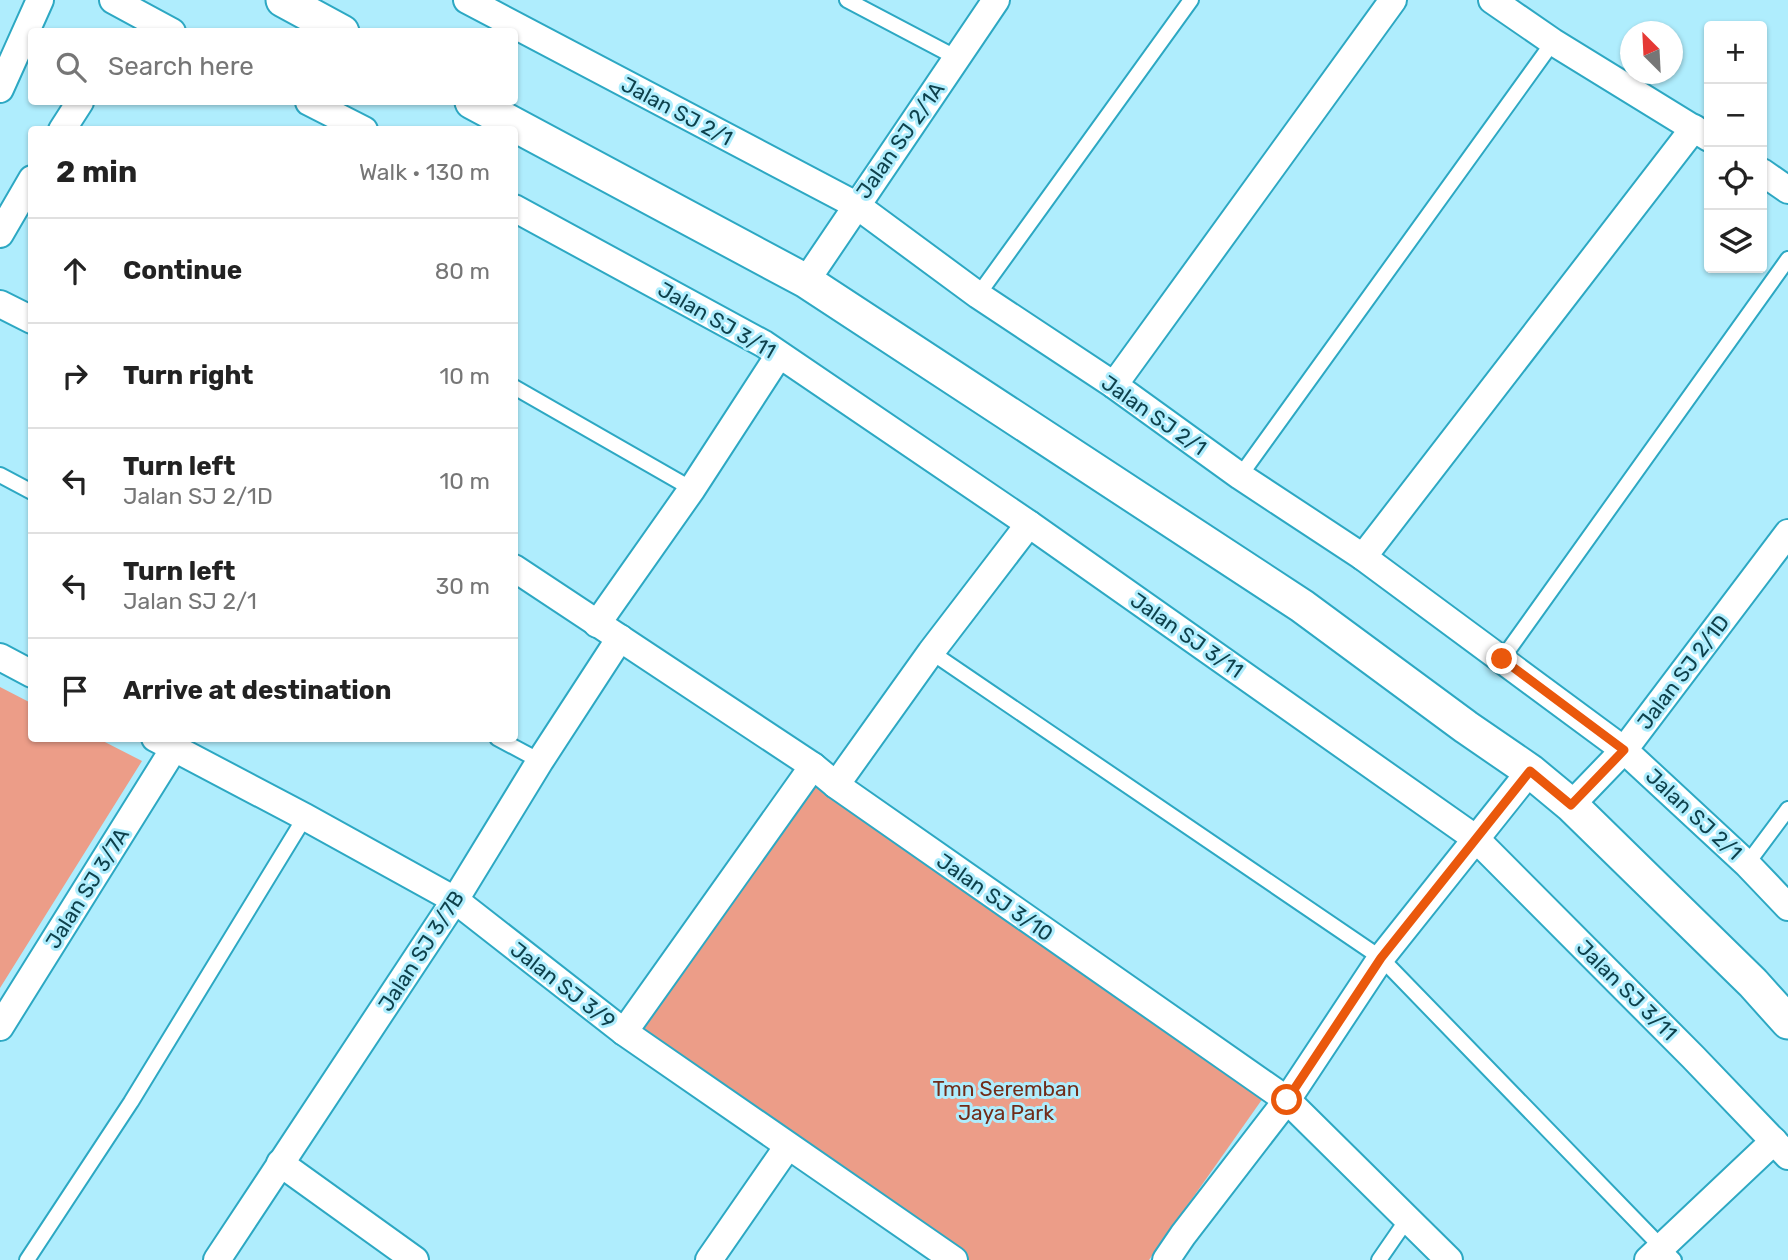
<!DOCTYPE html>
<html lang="en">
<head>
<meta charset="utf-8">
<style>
  :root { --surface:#fff; --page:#f6f6f6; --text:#222; --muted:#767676; --line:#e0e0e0 }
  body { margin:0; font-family:Rubik,sans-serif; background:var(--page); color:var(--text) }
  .controls { position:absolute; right:21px; top:21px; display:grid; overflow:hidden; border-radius:7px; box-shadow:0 2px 5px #0004 }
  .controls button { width:63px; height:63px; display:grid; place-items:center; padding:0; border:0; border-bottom:2px solid var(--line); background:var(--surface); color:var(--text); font:35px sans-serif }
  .compass { position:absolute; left:1620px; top:21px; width:63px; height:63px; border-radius:50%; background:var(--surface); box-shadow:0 2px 5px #0004; rotate:336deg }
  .stop { position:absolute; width:21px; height:21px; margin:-16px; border:5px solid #ea580c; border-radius:50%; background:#fff }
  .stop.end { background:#ea580c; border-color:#fff; box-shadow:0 2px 7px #0008 }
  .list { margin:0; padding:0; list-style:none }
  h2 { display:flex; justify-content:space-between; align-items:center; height:91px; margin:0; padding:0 28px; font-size:30px }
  h2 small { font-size:23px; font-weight:400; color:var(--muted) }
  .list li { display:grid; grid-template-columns:46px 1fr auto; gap:21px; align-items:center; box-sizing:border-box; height:105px; padding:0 28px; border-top:2px solid var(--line) }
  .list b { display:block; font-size:26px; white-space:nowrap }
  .list p { margin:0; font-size:23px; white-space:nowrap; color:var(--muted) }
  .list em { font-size:23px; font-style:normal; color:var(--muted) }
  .icon { flex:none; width:38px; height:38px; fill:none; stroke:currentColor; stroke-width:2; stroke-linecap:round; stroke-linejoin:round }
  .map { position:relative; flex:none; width:1788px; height:1260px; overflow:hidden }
  .search { position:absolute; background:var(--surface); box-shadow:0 2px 5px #0004; left:28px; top:28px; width:490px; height:77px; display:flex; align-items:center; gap:18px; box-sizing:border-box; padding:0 24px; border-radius:7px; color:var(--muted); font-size:26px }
  .panel { position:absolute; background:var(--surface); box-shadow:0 2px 5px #0004; left:28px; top:126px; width:490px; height:616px; border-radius:7px }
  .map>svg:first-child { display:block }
</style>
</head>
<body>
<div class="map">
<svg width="1788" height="1260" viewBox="0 0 1788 1260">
  <rect width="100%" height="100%" fill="#afedfd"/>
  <g fill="#ec9d88">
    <path d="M0 687 31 703 32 738 99 739 142 761 0 988Z"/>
    <path d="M805 773 1268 1091 1149 1260H964L631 1031Z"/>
  </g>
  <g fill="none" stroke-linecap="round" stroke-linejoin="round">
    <g stroke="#2da8c3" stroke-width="18">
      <g id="service">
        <path d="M847 0 957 58"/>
        <path d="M978 295 1191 0"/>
        <path d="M514 387 692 489"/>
        <path d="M0 475 32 492"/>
        <path d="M1240 476 1553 42"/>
        <path d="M931 652 1381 958 1674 1260"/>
        <path d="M1502 659 1788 259"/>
        <path d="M497 738 540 761"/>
        <path d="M1747 864 1788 809"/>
        <path d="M27 1260 131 1102 305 817"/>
        <path d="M1379 1260 1408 1218"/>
      </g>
    </g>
    <g stroke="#2da8c3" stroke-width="30">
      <g id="minor">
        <path d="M113 0 172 32"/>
        <path d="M467 0 856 205 978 295 1114 385 1240 476 1363 557 1624 750 1747 864 1788 907"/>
        <path d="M1492 0 1553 42 1709 138"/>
        <path d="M0 89 40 0"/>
        <path d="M309 102 364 130"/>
        <path d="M62 130 80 102"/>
        <path d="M1762 172 1788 190"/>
        <path d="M514 208 764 344 1029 524 1475 838 1693 1057 1788 1156"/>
        <path d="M0 234 32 179"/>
        <path d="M806 281 996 0"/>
        <path d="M0 304 32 320"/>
        <path d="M1114 385 1393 0"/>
        <path d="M1363 557 1694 128"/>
        <path d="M514 568 813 766 836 785 1287 1100 1449 1260"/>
        <path d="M597 624 692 489 779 355"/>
        <path d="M0 657 32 674"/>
        <path d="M155 738 305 817 455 900 624 1032 954 1260"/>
        <path d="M836 785 931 652 1029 524"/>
        <path d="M1571 805 1624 750 1788 533"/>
        <path d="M0 1027 173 750"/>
        <path d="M624 1032 813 766"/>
        <path d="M280 1163 415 1260"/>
        <path d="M217 1260 455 900 540 761 620 638"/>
        <path d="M709 1260 788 1146"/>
        <path d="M1166 1260 1183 1235 1287 1100 1381 958 1530 771"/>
        <path d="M1648 1260 1774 1141"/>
      </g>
    </g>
    <g stroke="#2da8c3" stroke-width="37">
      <g id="tertiary">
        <path d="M283 0 342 32"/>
        <path d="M472 102 806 281 1302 606 1466 727 1530 771 1571 805 1753 983 1788 1022"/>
      </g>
    </g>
    <use href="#service" stroke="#fff" stroke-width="14"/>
    <use href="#minor" stroke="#fff" stroke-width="26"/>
    <use href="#tertiary" stroke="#fff" stroke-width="33"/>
  </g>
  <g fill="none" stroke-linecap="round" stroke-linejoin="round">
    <path stroke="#ea580c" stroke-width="9" d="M1287 1100 1381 958 1530 771 1571 805 1624 750 1502 659"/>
  </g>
  <g text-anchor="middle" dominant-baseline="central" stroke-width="6" stroke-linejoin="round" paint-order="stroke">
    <g font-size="21" fill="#0e414c" stroke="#afedfd">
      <text transform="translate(677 111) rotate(28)">Jalan SJ 2/1</text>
      <text transform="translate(900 140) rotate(-55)">Jalan SJ 2/1A</text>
      <text transform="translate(717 320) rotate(30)">Jalan SJ 3/11</text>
      <text transform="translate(1154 415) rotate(35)">Jalan SJ 2/1</text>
      <text transform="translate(1187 635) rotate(35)">Jalan SJ 3/11</text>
      <text transform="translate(1683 672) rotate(-53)">Jalan SJ 2/1D</text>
      <text transform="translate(1694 814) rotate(43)">Jalan SJ 2/1</text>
      <text transform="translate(87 888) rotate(-58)">Jalan SJ 3/7A</text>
      <text transform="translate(995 897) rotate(35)">Jalan SJ 3/10</text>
      <text transform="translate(421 951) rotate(-57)">Jalan SJ 3/7B</text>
      <text transform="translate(563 985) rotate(38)">Jalan SJ 3/9</text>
      <text transform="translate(1627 990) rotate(45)">Jalan SJ 3/11</text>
    </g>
    <g font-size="21" fill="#712c19" stroke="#afedfd">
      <text x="1006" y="1088">Tmn Seremban<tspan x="1006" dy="24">Jaya Park</tspan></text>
    </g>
  </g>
</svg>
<div class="controls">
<button>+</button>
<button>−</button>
<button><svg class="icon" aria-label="locate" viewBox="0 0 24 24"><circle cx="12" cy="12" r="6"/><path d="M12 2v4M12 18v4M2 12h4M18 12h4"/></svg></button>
<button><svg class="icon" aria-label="layers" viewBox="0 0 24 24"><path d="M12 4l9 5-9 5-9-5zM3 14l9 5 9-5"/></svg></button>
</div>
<svg class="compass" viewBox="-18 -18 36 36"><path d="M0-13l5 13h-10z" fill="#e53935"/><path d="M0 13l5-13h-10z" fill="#767676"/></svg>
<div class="stop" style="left:1287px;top:1100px"></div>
<div class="stop end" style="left:1502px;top:659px"></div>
<div class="search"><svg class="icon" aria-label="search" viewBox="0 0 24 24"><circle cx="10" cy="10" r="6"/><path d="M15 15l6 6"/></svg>Search here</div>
<section class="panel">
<h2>2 min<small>Walk · 130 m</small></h2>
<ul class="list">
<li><svg class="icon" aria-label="ahead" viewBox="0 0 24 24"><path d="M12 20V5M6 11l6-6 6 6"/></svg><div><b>Continue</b></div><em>80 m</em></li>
<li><svg class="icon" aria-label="right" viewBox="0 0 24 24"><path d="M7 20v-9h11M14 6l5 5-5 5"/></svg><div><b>Turn right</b></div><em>10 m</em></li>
<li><svg class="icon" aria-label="left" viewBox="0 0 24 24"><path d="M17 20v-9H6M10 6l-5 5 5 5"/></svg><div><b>Turn left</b><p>Jalan SJ 2/1D</p></div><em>10 m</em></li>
<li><svg class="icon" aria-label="left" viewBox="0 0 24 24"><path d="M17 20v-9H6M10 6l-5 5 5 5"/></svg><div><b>Turn left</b><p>Jalan SJ 2/1</p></div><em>30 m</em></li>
<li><svg class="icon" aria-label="arrive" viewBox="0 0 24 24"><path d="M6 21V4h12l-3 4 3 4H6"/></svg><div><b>Arrive at destination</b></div></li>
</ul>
</section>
</div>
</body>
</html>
